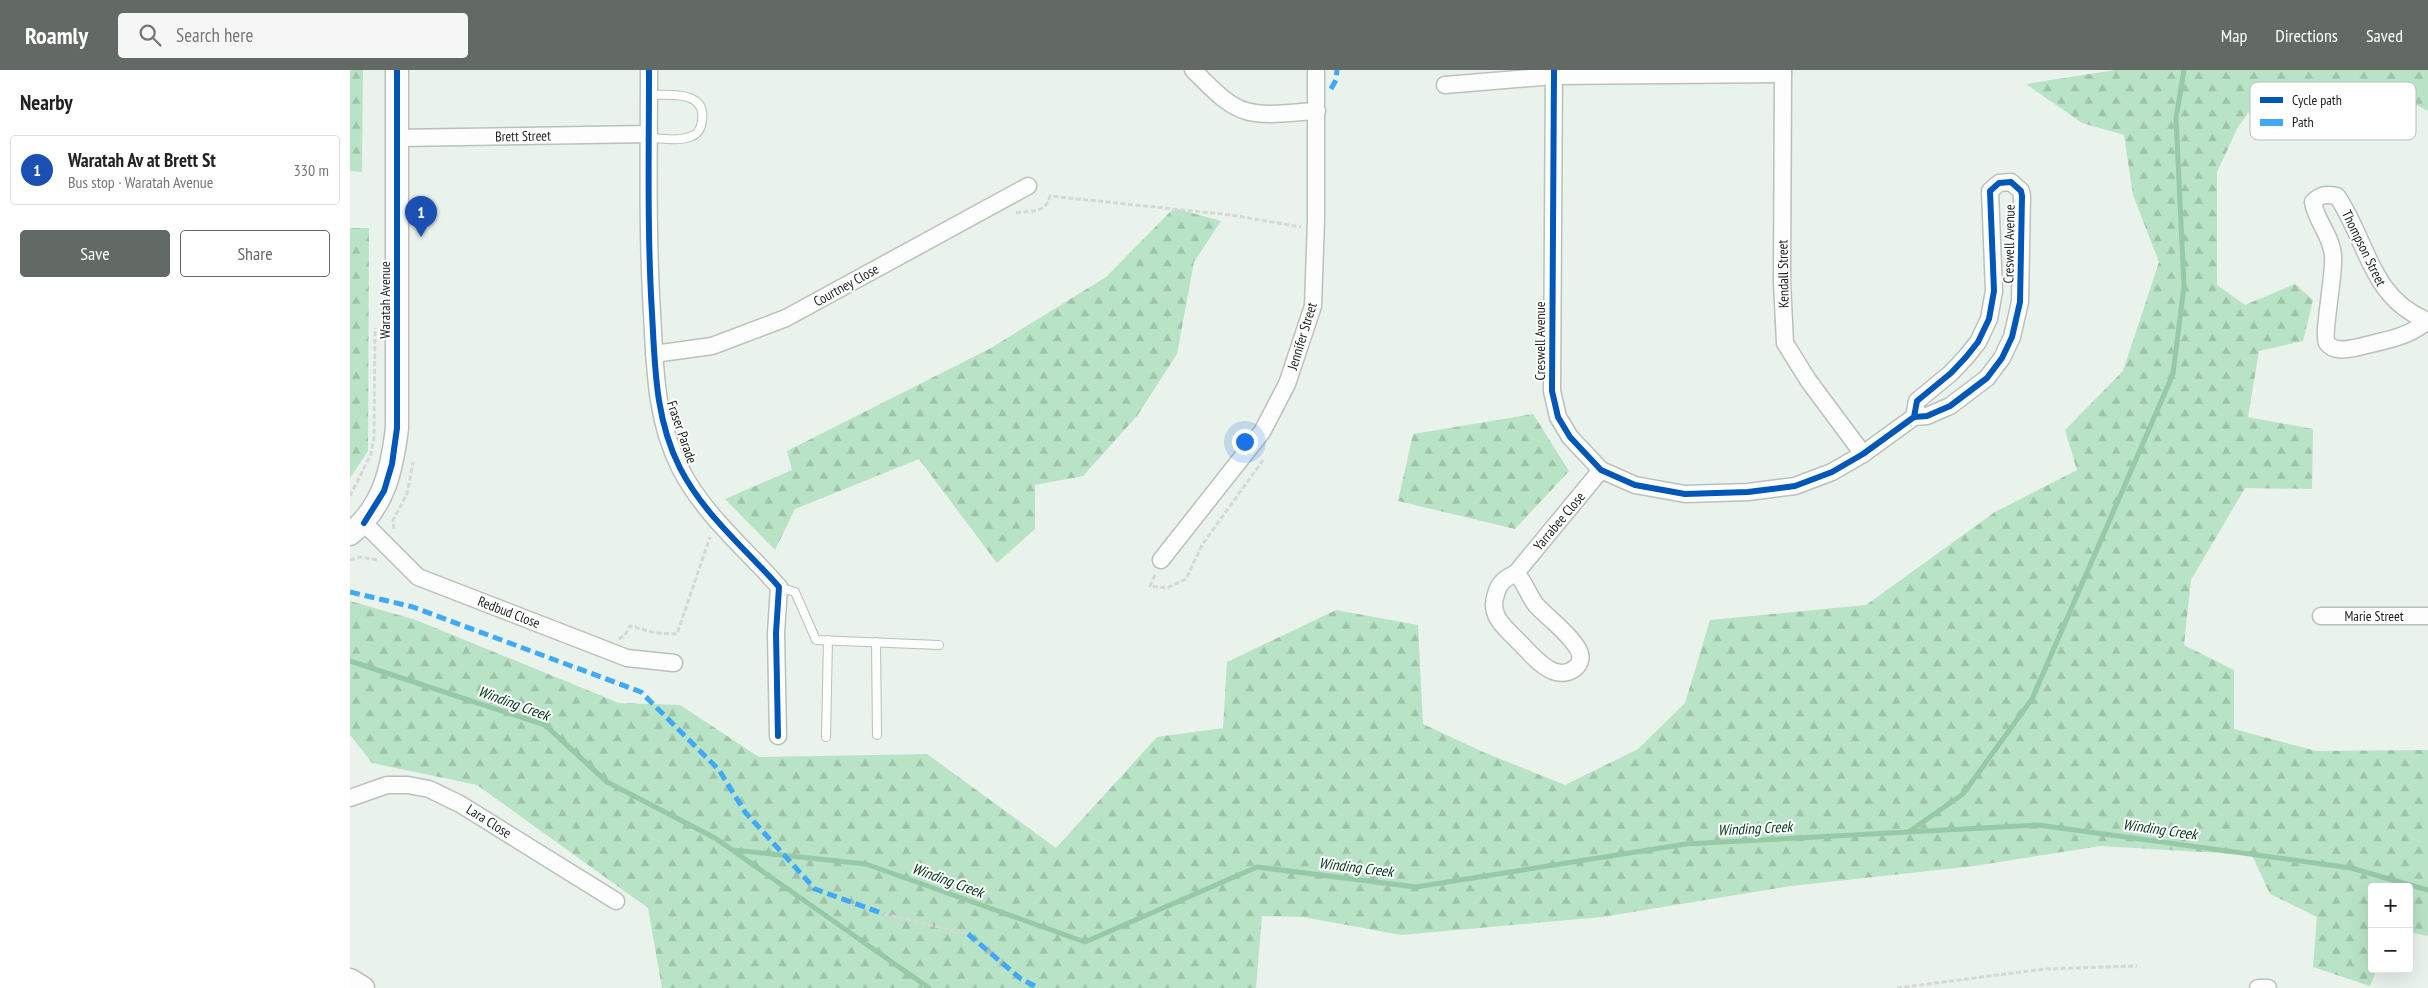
<!DOCTYPE html>
<html lang="en">
<head>
<meta charset="utf-8">
<style>
  :root { --surface:#fff; --page:#f6f6f6; --text:#222; --muted:#767676; --line:#e0e0e0; --accent:#636964 }
  body { margin:0; font-family:"PT Sans Narrow",sans-serif; background:var(--page); color:var(--text) }
  .controls { position:absolute; right:15px; bottom:15px; display:grid; overflow:hidden; border-radius:5px; box-shadow:0 5px 20px #0002 }
  .controls button { width:45px; height:45px; display:grid; place-items:center; padding:0; border:0; border-bottom:1px solid var(--line); background:var(--surface); color:var(--text); font:25px sans-serif }
  .you { position:absolute; left:894px; top:371px; width:18px; height:18px; margin:-12px; border:4px solid #fff; border-radius:50%; background:#1a73e8; box-shadow:0 0 0 8px #1a73e833 }
  .badge { display:grid; place-items:center; width:32px; height:32px; border-radius:50%; background:var(--accent); color:#fff; font-size:16px; font-weight:700 }
  .pin { position:absolute; translate:-50% -41px; filter:drop-shadow(0 1px 2px #0008) }
  .pin::after { content:''; position:absolute; top:26px; width:18px; height:15px; background:inherit; clip-path:polygon(0 0,100% 0,50% 100%) }
  .list { margin:0; padding:0; list-style:none }
  h2 { display:flex; justify-content:space-between; align-items:center; height:65px; margin:0; padding:0 20px; font-size:21px }
  h2 small { font-size:16px; font-weight:400; color:var(--muted) }
  .list li { display:grid; grid-template-columns:32px 1fr auto; gap:15px; align-items:center; box-sizing:border-box; height:70px; margin:0 10px 10px; padding:0 10px; border:1px solid var(--line); border-radius:5px }
  .list b { display:block; font-size:19px; white-space:nowrap }
  .list p { margin:0; font-size:16px; white-space:nowrap; color:var(--muted) }
  .list em { font-size:16px; font-style:normal; color:var(--muted) }
  .actions { display:flex; gap:10px; padding:15px 20px }
  .actions a { flex:1; padding:11px 0; border:1px solid var(--accent); border-radius:5px; text-align:center; font-size:18px; color:var(--accent) }
  .actions .main { background:var(--accent); color:#fff }
  .icon { flex:none; width:28px; height:28px; fill:none; stroke:currentColor; stroke-width:2; stroke-linecap:round; stroke-linejoin:round }
  .map { position:relative; flex:none; width:2078px; height:918px; overflow:hidden }
  header { display:flex; align-items:center; gap:30px; box-sizing:border-box; height:70px; padding:0 25px; background:var(--accent); color:#fff }
  header strong { font-size:24px }
  nav { display:flex; gap:28px; margin-inline-start:auto; font-size:18px }
  .search { width:350px; height:45px; background:var(--page); display:flex; align-items:center; gap:12px; box-sizing:border-box; padding:0 18px; border-radius:5px; color:var(--muted); font-size:19px }
  main { display:flex }
  aside { flex:1; background:var(--surface) }
  .map>svg:first-child { display:block }
</style>
</head>
<body>
<header>
<strong>Roamly</strong>
<div class="search"><svg class="icon" aria-label="search" viewBox="0 0 24 24"><circle cx="10" cy="10" r="6"/><path d="M15 15l6 6"/></svg>Search here</div>
<nav><a>Map</a><a>Directions</a><a>Saved</a></nav>
</header>
<main>
<aside>
<h2>Nearby<small></small></h2>
<ul class="list">
<li><span class="badge" style="background:#1a4fb4">1</span><div><b>Waratah Av at Brett St</b><p>Bus stop · Waratah Avenue</p></div><em>330 m</em></li>
</ul>
<div class="actions"><a class="main">Save</a><a>Share</a></div>
</aside>
<div class="map">
<svg width="2078" height="918" viewBox="0 0 2078 918">
  <defs>
    <pattern id="forest-firs" width="22" height="20" patternUnits="userSpaceOnUse" patternTransform="scale(1.25)"><rect width="22" height="20" fill="#b9e3c6"/><path d="M5 1l3.5 6h-7zM16 11l3.5 6h-7z" fill="#9ec2aa"/></pattern>
  </defs>
  <rect width="100%" height="100%" fill="#eaf2ec"/>
  <g fill="url(#forest-firs)">
    <path d="M0 0H13L12 102 0 101Z"/>
    <path d="M1765 0H2078V41L2046 24 1910 27 1888 57 1867 102V215L1895 235 1945 214 1963 230 1953 271 1909 281 1898 347 1963 359 1962 419 1895 418 1841 510 1834 575 1884 600V659L1966 681 2078 680V866L2059 862V817H2022V899H2027L2020 916 1963 897 1967 847 1920 824 1902 785 1751 776 1624 796 1441 816 1252 847 1051 865 953 847 912 846 906 918H312L298 838 127 715 22 693 0 665V531L66 550 269 633 330 635 409 687 577 684 706 778 807 667 873 658 877 592 986 540 1068 555 1073 654 1133 682 1215 715 1288 679 1335 633 1360 550 1516 535 1645 442 1727 400 1715 360 1773 301 1809 192 1783 125 1774 65 1732 53 1676 14Z"/>
    <path d="M824 138 871 151 844 192 827 284 787 346 733 406 685 415V459L647 493 569 389 445 439 425 480 375 429 442 400 437 381 641 278 756 207Z"/>
    <path d="M0 158H19L18 381 0 408Z"/>
    <path d="M1183 344 1219 401 1165 459 1048 431 1063 364Z"/>
  </g>
  <g fill="none" stroke-linecap="round" stroke-linejoin="round">
    <g stroke="#96c9a6" stroke-width="5">
      <path d="M0 591 195 655 257 712 365 768 579 918"/>
      <path d="M1560 761 1613 724 1682 629 1823 304 1834 216 1826 48 1834 0"/>
      <path d="M384 780 516 794 735 872 907 797 1066 817 1336 774 1688 755 2001 798 2078 820"/>
    </g>
    <g stroke="#bac0bb" stroke-width="10">
      <g id="lane">
        <path d="M299 68C312 68 329 72 342 66 348 64 351 58 352 51 357 20 319 25 299 25"/>
        <path d="M429 517 445 522 466 570 589 575"/>
        <path d="M526 572 527 665"/>
        <path d="M476 667 478 570"/>
      </g>
    </g>
    <g stroke="#bac0bb" stroke-width="19">
      <g id="street">
        <path d="M299 0C299 81 297 162 302 243 305 296 305 349 330 398 354 445 395 478 429 517L426 563 428 666"/>
        <path d="M843 0C858 14 875 35 896 41 917 47 944 42 967 41"/>
        <path d="M1204 0 1202 321 1208 347 1220 367 1251 400 1285 415 1335 424 1398 422 1445 416 1482 402 1513 384 1564 347 1577 346 1600 336 1637 308 1652 288 1662 267 1670 232 1672 126 1671 121 1661 112 1649 113 1640 121 1644 221 1639 249 1628 272 1616 287 1601 303 1567 331 1564 347"/>
        <path d="M1433 0 1432 212 1435 273 1458 310 1513 384"/>
        <path d="M1095 15 1204 6 1433 4"/>
        <path d="M47 68 299 64"/>
        <path d="M2077 251C2059 267 2036 270 2013 276 2003 278 1985 284 1977 273 1972 264 1985 203 1983 185 1981 165 1966 151 1963 132 1971 124 1976 124 1987 126 2018 172 2020 228 2078 251"/>
        <path d="M304 284 362 276 436 248 678 116"/>
        <path d="M14 453 68 507 277 588 324 593"/>
        <path d="M811 490 912 362 937 314 963 236 966 150V0"/>
        <path d="M1166 503C1175 512 1178 525 1186 535 1199 549 1218 562 1228 579 1237 594 1220 606 1206 602 1193 599 1180 583 1171 574 1156 558 1138 547 1146 524 1149 512 1156 508 1166 503L1251 400"/>
        <path d="M1971 546H2078"/>
        <path d="M0 728 37 715H58L79 719 110 734 266 831"/>
        <path d="M1908 918H1918"/>
      </g>
    </g>
    <g stroke="#bac0bb" stroke-width="25">
      <g id="secondary">
        <path d="M0 464C34 437 42 399 47 358V0"/>
        <path d="M0 910 13 918"/>
      </g>
    </g>
    <g stroke="#d6d8d7" stroke-width="3" stroke-dasharray="5 2.5" stroke-linecap="butt">
      <path d="M666 143C681 140 696 144 700 126L881 145 951 157"/>
      <path d="M0 426 21 384 24 367 25 258"/>
      <path d="M44 459 43 450 57 424 63 392"/>
      <path d="M0 490 10 487 27 490"/>
      <path d="M805 505 800 516 817 518 836 509 852 475 913 390"/>
      <path d="M269 569 275 565 280 556 306 563 327 564 360 467"/>
      <path d="M534 844 618 864"/>
      <path d="M1547 918 1694 899 1787 896"/>
    </g>
    <use href="#lane" stroke="#fcfdfc" stroke-width="8"/>
    <use href="#street" stroke="#fcfdfc" stroke-width="16"/>
    <use href="#secondary" stroke="#fcfdfc" stroke-width="22"/>
    <g stroke="#3fa9f5" stroke-width="5" stroke-dasharray="10 5" stroke-linecap="butt">
      <path d="M981 19 986 10 987 0"/>
      <path d="M0 522 63 537 291 622 369 700 395 742 465 819 534 844"/>
      <path d="M618 864 671 909 689 918"/>
    </g>
    <g stroke="#fff" stroke-width="9">
      <g id="cycleway">
        <path d="M299 0C299 81 297 162 302 243 305 296 305 349 330 398 354 445 395 478 429 517L426 563 428 666"/>
        <path d="M1204 0 1202 321 1208 347 1220 367 1251 400 1285 415 1335 424 1398 422 1445 416 1482 402 1513 384 1564 347 1577 346 1600 336 1637 308 1652 288 1662 267 1670 232 1672 126 1671 121 1661 112 1649 113 1640 121 1644 221 1639 249 1628 272 1616 287 1601 303 1567 331 1564 347"/>
        <path d="M14 453 34 421 42 394 47 358V0"/>
      </g>
    </g>
    <use href="#cycleway" stroke="#0057b8" stroke-width="6"/>
  </g>
  <g text-anchor="middle" dominant-baseline="central" stroke-width="4" stroke-linejoin="round" paint-order="stroke">
    <g font-size="14" fill="#1a1f1b" stroke="#fff">
      <text transform="translate(173 66) rotate(-1)">Brett Street</text>
      <text transform="translate(1659 174) rotate(-89)">Creswell Avenue</text>
      <text transform="translate(2014 178) rotate(64)">Thompson Street</text>
      <text transform="translate(1433 204) rotate(-91)">Kendall Street</text>
      <text transform="translate(496 215) rotate(-29)">Courtney Close</text>
      <text transform="translate(35 230) rotate(-90)">Waratah Avenue</text>
      <text transform="translate(952 266) rotate(-73)">Jennifer Street</text>
      <text transform="translate(1190 271) rotate(-90)">Creswell Avenue</text>
      <text transform="translate(332 362) rotate(71)">Fraser Parade</text>
      <text transform="translate(1209 451) rotate(-50)">Yarrabee Close</text>
      <text transform="translate(159 542) rotate(21)">Redbud Close</text>
      <text x="2024" y="546">Marie Street</text>
      <text transform="translate(139 751) rotate(32)">Lara Close</text>
    </g>
    <g font-size="15" font-style="italic" fill="#003618" stroke="#fff">
      <text transform="translate(164 633) rotate(20)">Winding Creek</text>
      <text transform="translate(1405 758) rotate(-3)">Winding Creek</text>
      <text transform="translate(1810 759) rotate(8)">Winding Creek</text>
      <text transform="translate(1006 797) rotate(7)">Winding Creek</text>
      <text transform="translate(598 810) rotate(20)">Winding Creek</text>
    </g>
  </g>
  <rect x="1900" y="12" width="166" height="58" rx="8" fill="#fff" stroke="#babcbb" stroke-width="1"/>
  <rect x="1910" y="27" width="23" height="6" fill="#0057b8"/>
  <rect x="1910" y="49" width="23" height="7" fill="#3fa9f5"/>
  <g font-size="14" fill="#1a1f1b">
    <text x="1942" y="35">Cycle path</text>
    <text x="1942" y="57">Path</text>
  </g>
</svg>
<div class="controls">
<button>+</button>
<button>−</button>
</div>
<div class="you"></div>
<div class="pin badge" style="left:71px;top:167px;background:#1a4fb4">1</div>
</div>
</main>
</body>
</html>
